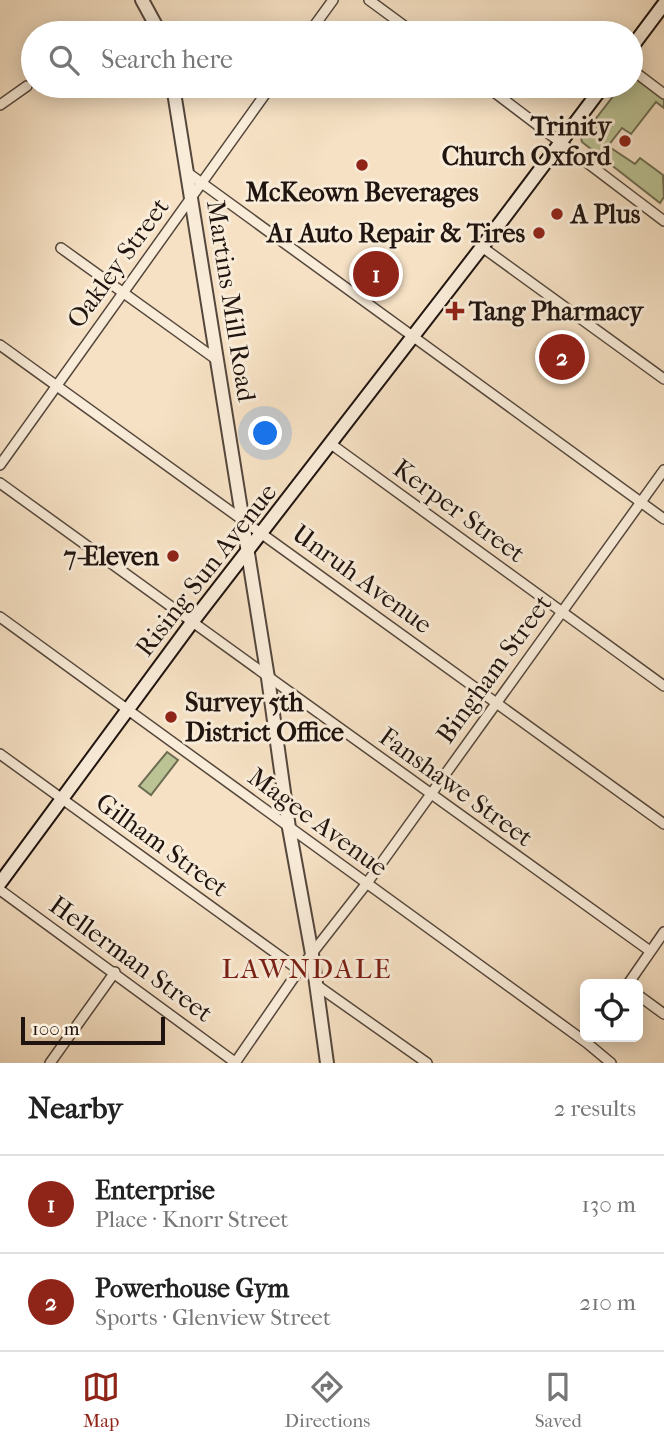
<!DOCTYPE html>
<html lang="en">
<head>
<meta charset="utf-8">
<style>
  :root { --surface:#fff; --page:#f6f6f6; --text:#222; --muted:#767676; --line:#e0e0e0; --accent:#8f2418 }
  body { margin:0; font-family:"IM FELL French Canon",serif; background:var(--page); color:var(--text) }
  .controls { position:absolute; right:21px; bottom:21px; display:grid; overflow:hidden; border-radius:10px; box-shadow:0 4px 18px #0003 }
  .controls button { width:63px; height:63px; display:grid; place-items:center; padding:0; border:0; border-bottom:2px solid var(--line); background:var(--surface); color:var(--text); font:35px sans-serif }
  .scale { position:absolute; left:21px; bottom:18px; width:144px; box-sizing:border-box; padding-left:7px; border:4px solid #1f140f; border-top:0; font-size:19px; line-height:24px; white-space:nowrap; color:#1f140f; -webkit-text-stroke:5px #f9ecd9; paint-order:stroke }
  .you { position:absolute; left:266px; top:434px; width:24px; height:24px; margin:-18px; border:5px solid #fff; border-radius:50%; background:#1a73e8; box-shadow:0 0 0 10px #1a73e833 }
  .badge { display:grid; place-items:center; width:46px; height:46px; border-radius:50%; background:var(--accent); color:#fff; font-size:23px; font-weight:700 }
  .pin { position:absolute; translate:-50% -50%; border:4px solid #fff; box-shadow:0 2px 7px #0006 }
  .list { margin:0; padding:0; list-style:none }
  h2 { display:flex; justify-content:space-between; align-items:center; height:91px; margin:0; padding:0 28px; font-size:30px }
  h2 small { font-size:23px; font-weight:400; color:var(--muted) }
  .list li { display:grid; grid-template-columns:46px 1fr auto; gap:21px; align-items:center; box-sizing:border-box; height:98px; padding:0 28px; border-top:2px solid var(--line) }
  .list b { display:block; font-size:26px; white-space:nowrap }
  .list p { margin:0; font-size:23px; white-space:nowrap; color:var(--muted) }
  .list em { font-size:23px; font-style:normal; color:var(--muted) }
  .icon { flex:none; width:38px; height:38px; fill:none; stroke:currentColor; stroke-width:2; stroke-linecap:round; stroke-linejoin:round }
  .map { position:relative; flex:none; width:664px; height:1063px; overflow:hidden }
  .search { position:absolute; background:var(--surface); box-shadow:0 4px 18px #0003; left:21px; right:21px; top:21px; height:77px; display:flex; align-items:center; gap:18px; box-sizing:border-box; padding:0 24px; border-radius:38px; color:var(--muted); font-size:26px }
  .sheet { height:287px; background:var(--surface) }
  nav { display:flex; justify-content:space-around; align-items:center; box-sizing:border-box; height:98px; border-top:2px solid var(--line); background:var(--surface); font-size:19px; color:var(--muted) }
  nav a { display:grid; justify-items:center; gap:4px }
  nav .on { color:var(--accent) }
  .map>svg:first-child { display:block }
</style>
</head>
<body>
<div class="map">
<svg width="664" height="1063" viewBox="0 0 664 1063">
  <rect width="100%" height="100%" fill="#f6e1c4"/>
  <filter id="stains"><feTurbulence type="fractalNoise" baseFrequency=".00286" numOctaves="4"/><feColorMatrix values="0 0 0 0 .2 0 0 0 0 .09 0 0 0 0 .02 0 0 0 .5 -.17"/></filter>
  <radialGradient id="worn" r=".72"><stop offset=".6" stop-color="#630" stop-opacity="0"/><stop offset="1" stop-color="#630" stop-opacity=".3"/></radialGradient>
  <g fill="#bbc395" stroke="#6d6c52" stroke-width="2">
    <path d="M631 74 664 98V108L656 102 631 134 622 128 608 146 635 164 640 158 663 175 664 197 660 203 582 142 581 138 621 86H631Z"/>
    <path d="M167 752 178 760 151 795 139 786Z"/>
  </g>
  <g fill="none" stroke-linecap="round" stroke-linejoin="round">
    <g stroke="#55473c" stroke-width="12">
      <g id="minor">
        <path d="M369 0 414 33"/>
        <path d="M309 33 333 0"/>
        <path d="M631 69 664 94"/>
        <path d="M486 86 664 221"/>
        <path d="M0 105 27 86"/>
        <path d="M188 173 664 519"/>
        <path d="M482 247 664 379"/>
        <path d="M61 248 217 360"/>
        <path d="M0 345 664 824"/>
        <path d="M331 444 664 686"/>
        <path d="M0 465 271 86"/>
        <path d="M0 483C217 639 432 796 650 951"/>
        <path d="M0 617 587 1043 611 1063"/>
        <path d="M0 754 299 970"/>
        <path d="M0 890 236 1063"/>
        <path d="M315 984 427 1063"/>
        <path d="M628 984 664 932"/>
        <path d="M638 995 664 1014"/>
        <path d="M50 1063 115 972"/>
        <path d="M235 1063 299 970 367 883 664 470"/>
      </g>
    </g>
    <g stroke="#55473c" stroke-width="16">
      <g id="tertiary">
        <path d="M142 0 160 33"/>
        <path d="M173 86 268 678 289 828 312 954 327 1063"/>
      </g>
    </g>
    <g stroke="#1f140f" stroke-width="16">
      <g id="secondary">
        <path d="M631 48 664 4"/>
        <path d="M0 883 193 621 482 247 603 86"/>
      </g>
    </g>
    <use href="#minor" stroke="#f9ecd9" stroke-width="9"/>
    <use href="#tertiary" stroke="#f9ecd9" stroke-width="12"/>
    <use href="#secondary" stroke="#f9ecd9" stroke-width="12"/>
  </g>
  <g fill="#8f2418" stroke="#f9ecd9" stroke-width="2.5">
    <circle cx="625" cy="141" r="7"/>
    <circle cx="362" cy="165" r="7"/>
    <circle cx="557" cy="214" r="7"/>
    <circle cx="539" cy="233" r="7"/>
    <path d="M451.5 300.5h7v7h7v7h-7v7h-7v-7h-7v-7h7z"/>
    <circle cx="173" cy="556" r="7"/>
    <circle cx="171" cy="717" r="7"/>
  </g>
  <g text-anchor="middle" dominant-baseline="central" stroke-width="6" stroke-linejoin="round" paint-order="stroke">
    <g font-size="26" font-weight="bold" fill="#1f140f" stroke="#f9ecd9" text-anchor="end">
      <text x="611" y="126">Trinity<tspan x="611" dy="30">Church Oxford</tspan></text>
      <text x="362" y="192" text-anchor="middle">McKeown Beverages</text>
      <text x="571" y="214" text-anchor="start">A Plus</text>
      <text x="525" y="233">A1 Auto Repair &amp; Tires</text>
      <text x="469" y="311" text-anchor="start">Tang Pharmacy</text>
      <text x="159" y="556">7-Eleven</text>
      <text x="185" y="702" text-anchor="start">Survey 5th<tspan x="185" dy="30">District Office</tspan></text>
    </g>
    <g font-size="26" fill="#1f140f" stroke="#f9ecd9">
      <text transform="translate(118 263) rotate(-54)">Oakley Street</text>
      <text transform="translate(231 301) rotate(81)">Martins Mill Road</text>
      <text transform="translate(459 511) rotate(36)">Kerper Street</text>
      <text transform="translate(206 570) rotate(-52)">Rising Sun Avenue</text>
      <text transform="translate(362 579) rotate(36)">Unruh Avenue</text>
      <text transform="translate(494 669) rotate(-54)">Bingham Street</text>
      <text transform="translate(456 787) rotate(36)">Fanshawe Street</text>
      <text transform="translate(318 822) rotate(36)">Magee Avenue</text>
      <text transform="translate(162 845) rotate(36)">Gilham Street</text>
      <text transform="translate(131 959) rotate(36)">Hellerman Street</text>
    </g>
    <g font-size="28" letter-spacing="2" fill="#7a1f14" stroke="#f9ecd9">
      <text x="307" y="968">LAWNDALE</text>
    </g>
  </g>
  <rect width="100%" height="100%" filter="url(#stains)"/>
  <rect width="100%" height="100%" fill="url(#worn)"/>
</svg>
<div class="controls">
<button><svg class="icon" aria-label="locate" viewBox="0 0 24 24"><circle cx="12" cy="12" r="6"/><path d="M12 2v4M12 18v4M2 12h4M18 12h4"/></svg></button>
</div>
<div class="scale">100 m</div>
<div class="you"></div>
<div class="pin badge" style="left:376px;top:274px">1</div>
<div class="pin badge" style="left:562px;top:357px">2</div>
<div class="search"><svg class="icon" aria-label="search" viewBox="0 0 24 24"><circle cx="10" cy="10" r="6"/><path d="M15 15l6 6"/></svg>Search here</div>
</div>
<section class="sheet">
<h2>Nearby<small>2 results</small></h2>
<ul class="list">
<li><span class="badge">1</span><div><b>Enterprise</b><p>Place · Knorr Street</p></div><em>130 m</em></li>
<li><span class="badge">2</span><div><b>Powerhouse Gym</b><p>Sports · Glenview Street</p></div><em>210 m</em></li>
</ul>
</section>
<nav>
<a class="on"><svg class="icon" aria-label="map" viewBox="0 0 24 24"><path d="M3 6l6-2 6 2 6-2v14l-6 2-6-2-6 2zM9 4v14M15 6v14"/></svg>Map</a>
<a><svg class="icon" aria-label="directions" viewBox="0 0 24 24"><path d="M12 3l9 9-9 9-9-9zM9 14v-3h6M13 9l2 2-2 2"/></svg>Directions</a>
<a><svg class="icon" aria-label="saved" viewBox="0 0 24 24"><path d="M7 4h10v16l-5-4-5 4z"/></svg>Saved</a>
</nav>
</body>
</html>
